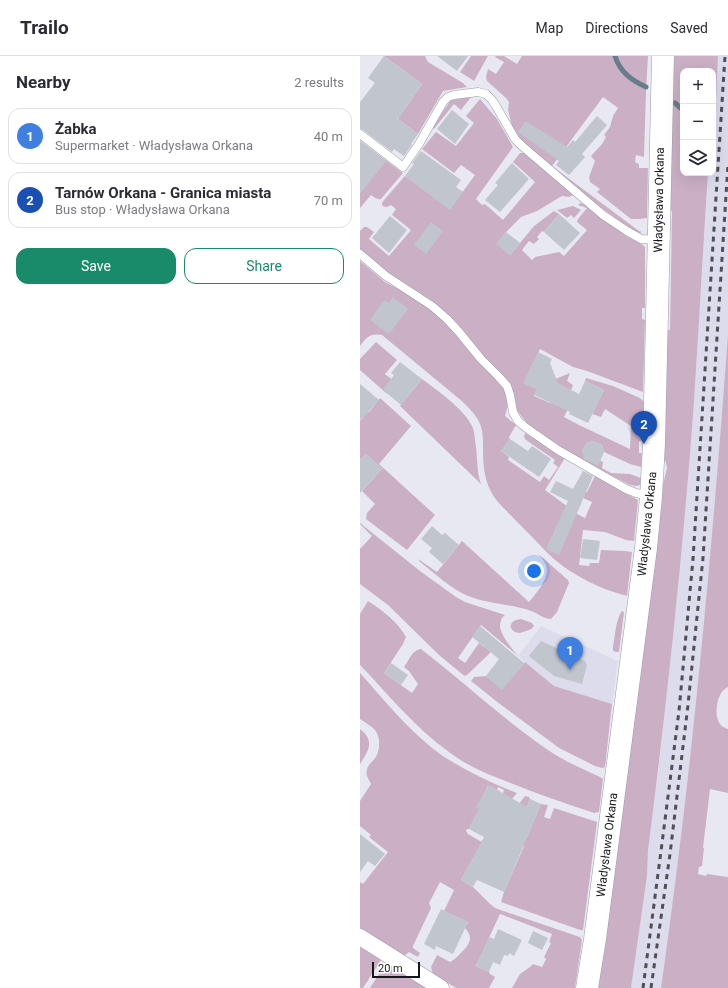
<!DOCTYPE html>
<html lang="en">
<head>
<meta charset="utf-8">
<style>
  body { margin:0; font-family:Roboto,sans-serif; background:#f2f2f3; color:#2b2b33 }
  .controls { position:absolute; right:12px; top:12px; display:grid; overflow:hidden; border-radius:8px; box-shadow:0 4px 16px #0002 }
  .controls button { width:36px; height:36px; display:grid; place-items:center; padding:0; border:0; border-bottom:1px solid #e1e1e2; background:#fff; color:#2b2b33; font:20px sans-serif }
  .scale { position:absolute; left:12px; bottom:10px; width:48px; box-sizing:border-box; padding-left:4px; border:2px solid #17171b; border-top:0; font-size:11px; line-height:14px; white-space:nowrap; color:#17171b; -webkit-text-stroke:3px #fff; paint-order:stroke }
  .you { position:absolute; left:174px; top:515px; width:14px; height:14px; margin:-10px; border:3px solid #fff; border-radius:50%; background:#1a73e8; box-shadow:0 0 0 6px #1a73e833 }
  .badge { display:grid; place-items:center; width:26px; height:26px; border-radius:50%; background:#198b6b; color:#fff; font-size:13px; font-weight:700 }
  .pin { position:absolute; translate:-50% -33px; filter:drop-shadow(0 1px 2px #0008) }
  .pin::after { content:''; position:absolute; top:21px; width:14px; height:12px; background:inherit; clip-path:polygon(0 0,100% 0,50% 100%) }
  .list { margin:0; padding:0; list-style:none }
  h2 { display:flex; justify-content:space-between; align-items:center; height:52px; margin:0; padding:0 16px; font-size:17px }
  h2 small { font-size:13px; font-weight:400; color:#7c7c81 }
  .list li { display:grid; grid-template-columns:26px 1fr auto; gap:12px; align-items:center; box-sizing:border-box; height:56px; margin:0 8px 8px; padding:0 8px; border:1px solid #e1e1e2; border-radius:12px }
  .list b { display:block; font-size:15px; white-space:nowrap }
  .list p { margin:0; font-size:13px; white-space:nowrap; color:#7c7c81 }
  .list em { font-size:13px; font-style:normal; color:#7c7c81 }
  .actions { display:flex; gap:8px; padding:12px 16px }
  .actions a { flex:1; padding:9px 0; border:1px solid #198b6b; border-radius:12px; text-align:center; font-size:14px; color:#198b6b }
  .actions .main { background:#198b6b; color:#fff }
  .icon { flex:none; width:22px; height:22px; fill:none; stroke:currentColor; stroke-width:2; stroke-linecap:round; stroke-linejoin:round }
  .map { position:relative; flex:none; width:368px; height:932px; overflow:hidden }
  header { display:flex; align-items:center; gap:24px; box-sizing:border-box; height:56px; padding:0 20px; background:#fff; border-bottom:1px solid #e1e1e2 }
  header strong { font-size:19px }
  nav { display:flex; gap:22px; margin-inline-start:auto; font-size:14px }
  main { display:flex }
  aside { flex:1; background:#fff }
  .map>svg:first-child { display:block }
  .built { fill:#dcdced }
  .green { fill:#cbb0c5 }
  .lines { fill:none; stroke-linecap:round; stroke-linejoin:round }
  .stream { stroke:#677c8c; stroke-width:5 }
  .building { fill:#c0c5ce }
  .lane-casing { stroke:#9b9ba4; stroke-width:9 }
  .street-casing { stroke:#9b9ba4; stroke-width:17 }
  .secondary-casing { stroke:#9b9ba4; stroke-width:23 }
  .lane { stroke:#fff; stroke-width:8 }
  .street { stroke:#fff; stroke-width:16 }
  .secondary { stroke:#fff; stroke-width:22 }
  .rail { stroke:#4f4f55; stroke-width:3; stroke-dasharray:5 5; stroke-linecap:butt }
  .labels { text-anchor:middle; stroke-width:3; stroke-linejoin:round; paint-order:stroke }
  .street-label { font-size:12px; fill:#17171b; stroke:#fff }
</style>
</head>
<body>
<header>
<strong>Trailo</strong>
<nav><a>Map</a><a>Directions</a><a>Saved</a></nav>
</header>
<main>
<aside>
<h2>Nearby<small>2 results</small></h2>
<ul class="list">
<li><span class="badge" style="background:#3f7fe0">1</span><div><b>Żabka</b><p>Supermarket · Władysława Orkana</p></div><em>40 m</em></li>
<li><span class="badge" style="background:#1a4fb4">2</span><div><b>Tarnów Orkana - Granica miasta</b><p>Bus stop · Władysława Orkana</p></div><em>70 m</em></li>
</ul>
<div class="actions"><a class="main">Save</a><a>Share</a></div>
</aside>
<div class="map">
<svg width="368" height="932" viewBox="0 0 368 932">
  <rect width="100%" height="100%" fill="#e8e8f2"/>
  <path class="built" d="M358 0H368V278L352 490 339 623 314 840 301 932H271L287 820 288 795 299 710 316 550 334 347 348 117H353V64H355Z
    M181 570 258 605 252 648 194 630 158 600Z"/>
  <path class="green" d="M24 0H65L68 6 103 27 107 31 83 35 58 78 38 63 62 28Z
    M111 0H128L114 25 100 16Z
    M136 0H144L157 8 162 0H288L286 36 284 101 276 99 275 106 279 108V112H288L287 162 279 163H271L237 136 240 133 230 126 229 121 235 105 231 100 242 88 246 81 244 79 250 71 253 60 258 52 243 41 192 110 279 175 282 176 280 177 272 174 239 150 164 88 152 70 148 54 149 46 146 42 127 25 126 21 128 13 136 18 144 6 135 1Z
    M311 0H358L355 64H353V15H323V117H348C343 193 339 270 334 346 323 496 307 646 288 795L287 820 271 932H234L298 450 307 412 306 407 302 399 304 274H310L312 155H307Z
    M111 41 101 54 94 48 74 73 73 70 91 44Z
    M120 43 137 63 153 91 116 143 122 149 125 148 143 164 175 126 153 106 160 97H164L213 139 209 141 202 140 177 155 161 161 146 176 137 188 150 199 174 170 194 155 199 158 184 176 182 175 177 181 179 183 174 188 169 185 162 194 172 204 175 201 199 196 204 200 227 174 217 166 218 163 227 152 218 149 220 147C235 152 253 170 266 180 273 184 280 186 285 191V252H282V263L285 264 283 336 227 315 213 311 180 293 164 327 177 333 174 340 190 347 199 328 193 324 210 317 207 325 213 329 209 339 214 341 204 361 219 369 270 393 271 370 245 353 241 361 232 358 244 334 225 325 226 322 253 330 280 342 284 346 282 385H279V397H282L281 411 270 408 244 396 242 389 233 385 227 387 222 395 243 406 242 412 251 417 270 418 281 422 280 429 276 430 270 429 222 404 176 375 167 367 155 352 153 338 103 276 30 221 0 194V175L4 171H7L14 176 9 183 29 200 51 174 32 159 36 153 31 149C28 151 25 152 22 149V147L24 144 44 121 45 120 90 153 115 119 101 109 94 117 62 93 76 76 96 90 114 67 106 60Z
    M0 85 43 117 21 143C17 144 14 141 11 139L0 152Z
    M213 150 221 154 214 162 211 159 207 162 197 154Z
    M0 205 25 226 42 235 65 249 81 262 140 326 147 339 148 349 145 360 156 369 149 381 150 383 141 395 149 401 148 404 180 426 184 420 189 424 198 411 193 407 195 404 166 384 164 381 165 377 205 402 185 434 219 459 225 462 232 446 212 437 215 430 227 436 235 420 278 444 274 485 266 484 245 476 223 474 219 509 229 510 230 507H239L241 494 265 495 272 496 267 540C240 533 214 520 194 503 187 497 181 490 174 483 162 471 150 459 138 446 124 429 123 411 123 390 123 383 123 375 120 368 117 360 110 353 103 346L22 279C10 277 7 281 0 290Z
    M368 278V631C357 635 353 659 360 668 362 671 365 672 368 673V737L350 733 343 792H344L342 810 339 811 338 818 346 820 347 818 368 821V932H301C332 715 352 497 368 278Z
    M16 286 37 304 25 318 35 326 26 337 0 314V303Z
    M62 323C78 335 103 352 112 370 114 374 115 380 115 385 118 399 116 414 121 428L40 350Z
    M20 342 51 370 19 408 75 459 47 494 6 463 7 457 15 448 2 435 22 413 6 398 0 404V365L3 362 0 359 9 356Z
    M0 467 60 515 96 541 105 546 145 559C143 561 141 562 141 565 136 575 152 592 158 600L121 569 98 602 105 607 119 587 131 596 108 618 105 620 102 618 79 599 28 549 0 528V493L12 480 0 468Z
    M102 485 169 546C177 536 192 520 185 507 183 503 180 500 177 497L208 524 209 527 197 556 191 563C183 563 178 557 171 555 151 548 128 548 108 540 93 534 74 517 60 506L58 503 77 516Z
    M8 545C22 554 38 566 46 581L43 588 24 617 52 637 58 628 49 615 44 611C49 604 52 594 61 593 105 627 145 665 191 696 206 706 223 713 240 721L243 723 239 756 234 757C205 747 177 738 148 726 127 718 107 710 89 696 55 672 29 639 0 609V558Z
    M262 555 264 556 259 596H256L253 595V590C255 581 256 562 262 555Z
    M161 563 172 567 174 570C172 573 170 574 166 575 166 575 160 577 160 577 150 577 145 565 161 563Z
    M165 606 194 630 252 648 245 711 242 712 235 710 199 692 136 645 111 625 114 621 126 620 142 633Z
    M0 617C27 647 56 684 91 705 112 718 134 728 157 737L152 743 158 749 165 740 169 741 170 743 156 777 167 781 181 748 188 749 184 761 190 763 194 752 237 766 223 874H220L141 846 144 836 164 790 150 784 143 737 144 734 138 731 137 734 128 730 117 751 120 753 115 761 109 773H107L106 775 108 778 125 788 138 826 136 832 113 802 101 824 113 831 129 847 135 852 214 879 220 881 222 884 215 932H152L160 918 170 911 173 908 182 911 186 903 184 901 191 887 189 886 192 878 140 858 116 910 129 916 130 918 135 921 129 932H96L73 918 71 911 77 899 90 906C94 904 97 901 100 898 108 890 115 883 105 872L108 866 84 855 94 834 80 826 69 847 71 852 53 890V892L60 897 58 901 49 896 44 900 0 872V826L3 828 28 796 9 781 11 779 0 770V745L11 728C9 724 5 719 7 713 8 709 13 705 16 701 20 693 21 682 15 674 11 670 5 666 0 663Z
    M0 673C15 685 9 694 0 708Z
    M0 890 21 904 3 932H0Z
    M26 907 69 932H10Z"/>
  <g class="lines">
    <path class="stream" d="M255 0C260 16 271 24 286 31
      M315 47 323 54"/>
  </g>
  <path class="building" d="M24 0 62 28 38 63 58 78 51 88 52 89 44 100 34 93 32 96 3 74 0 73V46L15 27 8 22Z
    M77 0H108L97 15Z
    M92 54 109 68 95 88 77 73Z
    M237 60 247 69 222 98 225 101 209 119 196 109 199 105 158 76 166 65 207 91 213 84 215 86Z
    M0 85 26 105 0 138Z
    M61 95 101 124 96 131 103 136 90 154 45 120 54 108 52 107Z
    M152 107 169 123 140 156 125 144 138 129 135 127Z
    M199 158 220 177 204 194 184 176Z
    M30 160 47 174 29 197 12 182Z
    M71 166 83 175 66 198 54 189Z
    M146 176 160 187 150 199 136 188Z
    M33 241 48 253 29 278 10 264 24 244 29 247Z
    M178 296 192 303 190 307 198 327 219 338 225 325 244 334 228 367 209 358 210 356 174 339 177 333 163 327Z
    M40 306 62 323 41 349 23 334 34 319 31 317Z
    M0 328 19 344 0 365Z
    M150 383 168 395 172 390 191 403 179 421 141 395Z
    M233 385 242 389 244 396 238 410 224 403 222 395 227 387Z
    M6 398 22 413 0 437V404Z
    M223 415 233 420 199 499 186 493 208 445 190 436 196 425 213 433Z
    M72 470 82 479 85 477 99 489 83 508 69 496 72 492 61 483Z
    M223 483 240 485 237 504 220 502Z
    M120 570 164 607 142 634 126 620 139 603 112 581Z
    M181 585 225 605 227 609 222 628 194 620 169 600Z
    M31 607 48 619 41 629 24 617Z
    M129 729 167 751 170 743 181 748 144 836 117 824 113 831 101 824 124 781 109 773 119 753 116 751Z
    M0 778 25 798 15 810 8 805 0 816Z
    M81 853 108 866 93 898 76 890 75 894 64 888Z
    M138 873 162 884 154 900 149 897 148 900 144 899 140 909 133 906 129 916 116 910 129 881 134 883Z
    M173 875 188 882 182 894 168 887Z"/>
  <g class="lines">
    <defs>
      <path id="lane" d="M0 78 43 111 59 88 83 46 88 41 94 39 118 36 126 38 132 44 136 50 155 83 162 90 243 159 267 175 281 183 298 184
        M0 198 26 220 72 250 87 263 99 276 121 303 138 320 147 330 150 339 153 356 158 365 165 371 198 394 266 433 276 437 290 440"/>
      <path id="street" d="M0 881 81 932"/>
      <path id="secondary" d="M227 932 235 883 286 492 291 441 294 388 303 0"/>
    </defs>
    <use href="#lane" class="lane-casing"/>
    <use href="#street" class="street-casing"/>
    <use href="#secondary" class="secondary-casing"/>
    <use href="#lane" class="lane"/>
    <use href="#street" class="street"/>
    <use href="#secondary" class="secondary"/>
    <path class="rail" d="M283 932 301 795 319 655 333 503 365 0
      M291 932 310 798 328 649 343 502 368 108"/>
  </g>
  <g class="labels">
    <g class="street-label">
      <text transform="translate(299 144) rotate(-89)" y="4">Władysława Orkana</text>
      <text transform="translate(287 468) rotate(-84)" y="4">Władysława Orkana</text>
      <text transform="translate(247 789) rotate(-83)" y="4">Władysława Orkana</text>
    </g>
  </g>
</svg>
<div class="controls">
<button>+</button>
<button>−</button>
<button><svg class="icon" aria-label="layers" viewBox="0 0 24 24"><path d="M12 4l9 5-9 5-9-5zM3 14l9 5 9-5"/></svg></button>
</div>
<div class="scale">20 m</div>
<div class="you"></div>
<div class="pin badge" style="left:210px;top:614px;background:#3f7fe0">1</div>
<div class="pin badge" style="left:284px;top:388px;background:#1a4fb4">2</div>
</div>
</main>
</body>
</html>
